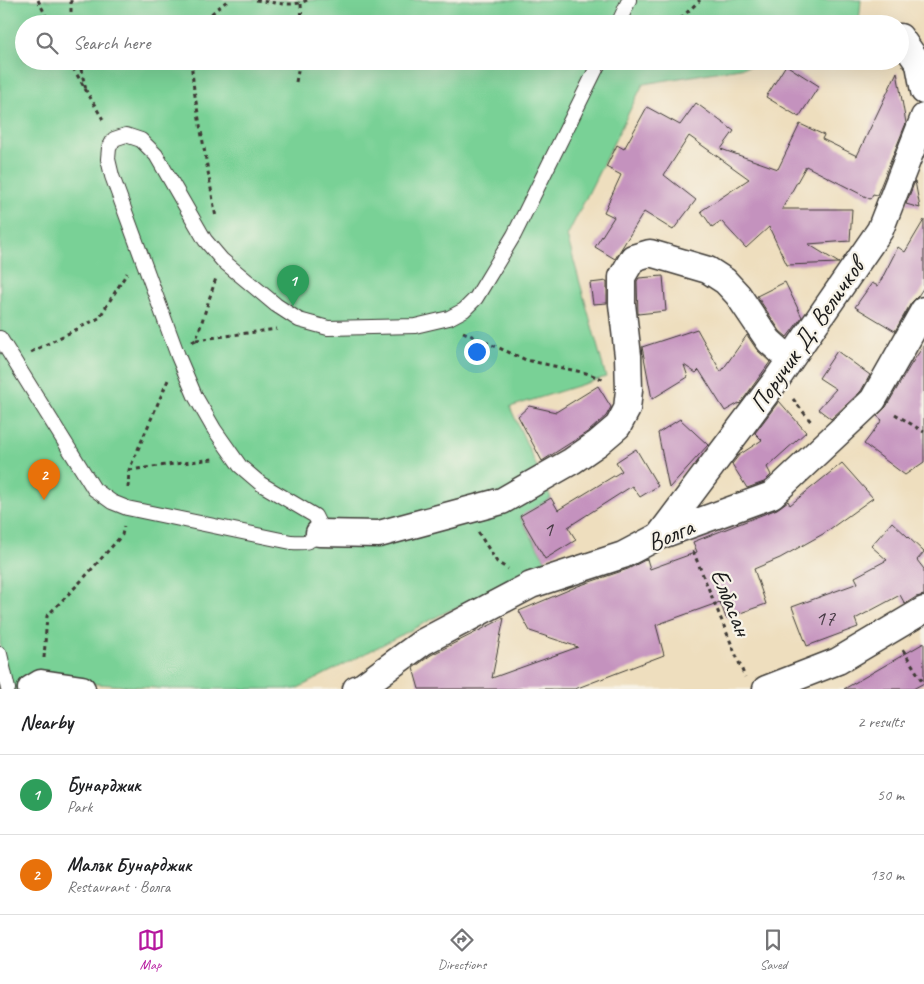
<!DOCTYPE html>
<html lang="en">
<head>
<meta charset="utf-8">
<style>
  body { margin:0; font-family:Caveat,sans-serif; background:#f6f6f6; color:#202124 }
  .you { position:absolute; left:476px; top:351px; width:18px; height:18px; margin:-12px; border:4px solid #fff; border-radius:50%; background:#1a73e8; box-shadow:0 0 0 8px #1a73e833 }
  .badge { display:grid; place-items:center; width:32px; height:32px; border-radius:50%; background:#b5179e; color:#fff; font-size:16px; font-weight:700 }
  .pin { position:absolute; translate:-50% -41px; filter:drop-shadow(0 1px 2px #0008) }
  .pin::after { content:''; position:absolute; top:26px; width:18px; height:15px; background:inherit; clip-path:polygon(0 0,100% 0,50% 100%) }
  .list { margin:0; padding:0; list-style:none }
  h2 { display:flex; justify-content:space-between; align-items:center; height:65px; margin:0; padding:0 20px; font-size:21px }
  h2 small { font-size:16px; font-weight:400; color:#757577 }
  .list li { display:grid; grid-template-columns:32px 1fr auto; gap:15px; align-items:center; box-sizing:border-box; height:80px; padding:0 20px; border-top:1px solid #e0e0e0 }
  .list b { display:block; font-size:19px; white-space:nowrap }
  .list p { margin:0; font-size:16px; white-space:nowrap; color:#757577 }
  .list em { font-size:16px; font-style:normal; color:#757577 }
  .icon { flex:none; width:28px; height:28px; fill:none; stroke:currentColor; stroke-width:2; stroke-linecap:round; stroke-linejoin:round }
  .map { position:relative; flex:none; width:924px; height:689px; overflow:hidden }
  .search { position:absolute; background:#fff; box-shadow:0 5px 20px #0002; left:15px; right:15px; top:15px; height:55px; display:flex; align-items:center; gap:12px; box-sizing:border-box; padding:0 18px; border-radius:28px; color:#757577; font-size:19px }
  .sheet { height:225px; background:#fff }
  nav { display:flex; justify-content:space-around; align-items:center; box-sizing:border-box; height:70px; border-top:1px solid #e0e0e0; background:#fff; font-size:14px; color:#757577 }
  nav a { display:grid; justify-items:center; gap:2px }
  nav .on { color:#b5179e }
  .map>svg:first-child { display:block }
  .green { fill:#79d196; stroke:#4a7659 }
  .building { fill:#c492be }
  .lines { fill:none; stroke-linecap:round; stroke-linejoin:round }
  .service-casing { stroke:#3c3934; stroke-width:16 }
  .minor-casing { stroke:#3c3934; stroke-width:29 }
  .path { stroke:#3c3934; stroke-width:3; stroke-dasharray:4 4; stroke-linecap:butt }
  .service { stroke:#fff; stroke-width:14 }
  .minor { stroke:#fff; stroke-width:26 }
  .labels { text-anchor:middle; stroke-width:4.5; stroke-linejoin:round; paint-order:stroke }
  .number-label { font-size:22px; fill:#463a44 }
  .street-label { font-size:25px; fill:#1c1c1c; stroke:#f7f3e8 }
</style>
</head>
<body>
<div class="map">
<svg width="924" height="689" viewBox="0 0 924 689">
  <rect width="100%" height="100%" fill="#f7f3e8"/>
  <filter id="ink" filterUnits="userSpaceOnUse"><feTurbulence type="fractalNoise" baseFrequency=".02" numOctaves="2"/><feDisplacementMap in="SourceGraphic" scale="10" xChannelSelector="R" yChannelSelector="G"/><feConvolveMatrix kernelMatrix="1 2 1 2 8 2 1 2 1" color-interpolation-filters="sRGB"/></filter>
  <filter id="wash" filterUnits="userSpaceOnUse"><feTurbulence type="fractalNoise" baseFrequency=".0096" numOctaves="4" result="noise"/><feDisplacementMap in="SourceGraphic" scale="20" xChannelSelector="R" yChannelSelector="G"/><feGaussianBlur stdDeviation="1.12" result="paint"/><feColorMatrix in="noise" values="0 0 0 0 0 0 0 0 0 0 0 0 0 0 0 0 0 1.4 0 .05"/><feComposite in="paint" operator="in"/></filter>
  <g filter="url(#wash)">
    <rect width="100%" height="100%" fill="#eedebe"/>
    <path class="green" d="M0 0H861L859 24H24V61H771L764 64 643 84 567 236 606 377 510 407 551 498 520 517 552 572 448 611 296 689H171L38 680 25 689H0Z"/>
    <g id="blocks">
      <path class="building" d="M786 65 819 86 799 117 766 97Z
        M897 72 906 123 877 195 873 194 870 199 806 166 782 209H852L850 241 808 244 839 263 787 265 769 227 746 248 721 221 712 227 701 211 749 179 689 136 664 175 696 200 673 230 644 212 615 259 595 247 614 217 604 212 621 175 606 167 617 145 624 149 647 107 680 125 696 103 734 131 721 149 778 169 800 124 824 135 822 139 857 156Z
        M915 181 920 208 906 204Z
        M924 220V287L918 296 911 303 895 331 855 307 872 283 878 286 898 247 905 252Z
        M663 276 666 311 638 314 637 281 639 278Z
        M607 281V303L593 304 590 283Z
        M785 282 802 317 787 337 780 331 757 296Z
        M697 329 721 372 747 335 757 350 770 362 740 404 739 403 725 411 699 370 696 373 684 365 688 377 652 399 642 347Z
        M924 345V462L905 475 864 444 882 420 877 416 886 407 910 366Z
        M837 351 870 375 861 391 831 419 818 409 836 389 819 378Z
        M598 386 611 407 606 416 589 431 542 461 518 416 529 406 556 412Z
        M779 401 806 432 767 467 771 475 764 482 747 488 732 464 739 455 762 440 755 433Z
        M680 419 708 445 669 488 658 433Z
        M636 449 658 486 640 497 632 486 568 527 576 540 545 559 520 516 551 498 558 510 622 471 616 462Z
        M842 463 873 498 823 534 780 558 754 569 766 604 726 618 720 602 656 625 664 655 575 689H419L413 668 431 655 504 618 492 678 578 647 530 631 519 611 578 586 628 569 647 559 650 569 697 552 693 542 777 509 788 501 790 505Z
        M892 522 924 552 917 560 924 569V595L916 597 905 604 900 595 855 619 858 627 807 646 792 607 858 583 855 577 887 560 871 546Z
        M924 643V683L913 689H844Z"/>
    </g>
  </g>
  <g filter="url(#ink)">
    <use href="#blocks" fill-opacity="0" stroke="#3c3934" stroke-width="1"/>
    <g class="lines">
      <defs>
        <path id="service" d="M618 24 629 0
          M0 338 94 489 112 502 127 508 291 542C304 543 310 543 319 533L318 522 315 516 261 484 240 466 214 429 195 396 178 356 112 176 108 159 109 148 114 139 126 135 141 140 156 155 205 240 222 260 276 305 299 320 328 328 415 326 449 318 464 310 476 298 514 235 600 61
          M0 654 8 689"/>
        <path id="minor" d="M900 37 919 64 924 91
          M319 533 379 534 502 501 572 461 598 443 618 426 627 409 629 390 628 356 622 304V277L633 258 650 253 708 270 725 281 738 295 769 341 789 359
          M659 536 777 379 880 230 924 117
          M31 689 41 683 82 689
          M356 689 363 686 423 642 531 585 623 555 659 536 772 495 873 400 924 310
          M766 689 838 661 924 610"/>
      </defs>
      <use href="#service" class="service-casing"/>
      <use href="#minor" class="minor-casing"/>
      <path class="path" d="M38 0 50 24
        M71 0V24
        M256 0C271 2 293 8 307 0
        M301 4 302 24
        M199 24 228 0
        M675 24 700 0
        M69 61 105 123
        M79 61 86 90
        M191 61 194 90 216 218
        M296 82 300 61
        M463 332 526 360 586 373 605 380
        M196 340 277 329
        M192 342 196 340 216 278
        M31 352 99 318 127 273
        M793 399 812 423
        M895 414 924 432
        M129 470 213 459
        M128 488 129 470 168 380
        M478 532 497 562 508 569
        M693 551 745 677
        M903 650 924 684
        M44 658 47 616 84 578 122 535 124 526"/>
      <use href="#service" class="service"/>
      <use href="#minor" class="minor"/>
    </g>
  </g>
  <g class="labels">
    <g class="number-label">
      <text x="548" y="536">1</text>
      <text x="825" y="625">17</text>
    </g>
    <g class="street-label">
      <text transform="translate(806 335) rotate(-55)" y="9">Поручик Д. Величков</text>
      <text transform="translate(670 534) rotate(-23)" y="9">Волга</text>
      <text transform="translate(732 602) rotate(68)" y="9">Елбасан</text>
    </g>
  </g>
</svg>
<div class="you"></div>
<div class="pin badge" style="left:293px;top:306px;background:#2e9e5b">1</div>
<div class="pin badge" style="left:44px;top:500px;background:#e8710a">2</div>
<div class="search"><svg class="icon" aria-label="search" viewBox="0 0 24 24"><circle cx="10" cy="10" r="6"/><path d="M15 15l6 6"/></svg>Search here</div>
</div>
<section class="sheet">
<h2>Nearby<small>2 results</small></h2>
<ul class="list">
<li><span class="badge" style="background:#2e9e5b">1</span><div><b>Бунарджик</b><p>Park</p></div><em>50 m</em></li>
<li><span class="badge" style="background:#e8710a">2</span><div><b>Малък Бунарджик</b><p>Restaurant · Волга</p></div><em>130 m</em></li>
</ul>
</section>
<nav>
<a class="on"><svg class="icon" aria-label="map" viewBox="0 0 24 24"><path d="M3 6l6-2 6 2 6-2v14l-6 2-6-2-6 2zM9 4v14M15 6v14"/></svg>Map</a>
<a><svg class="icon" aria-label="directions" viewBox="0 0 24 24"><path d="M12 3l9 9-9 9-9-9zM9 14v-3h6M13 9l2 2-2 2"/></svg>Directions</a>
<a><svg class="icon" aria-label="saved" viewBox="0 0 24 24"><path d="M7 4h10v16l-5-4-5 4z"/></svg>Saved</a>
</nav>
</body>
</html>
